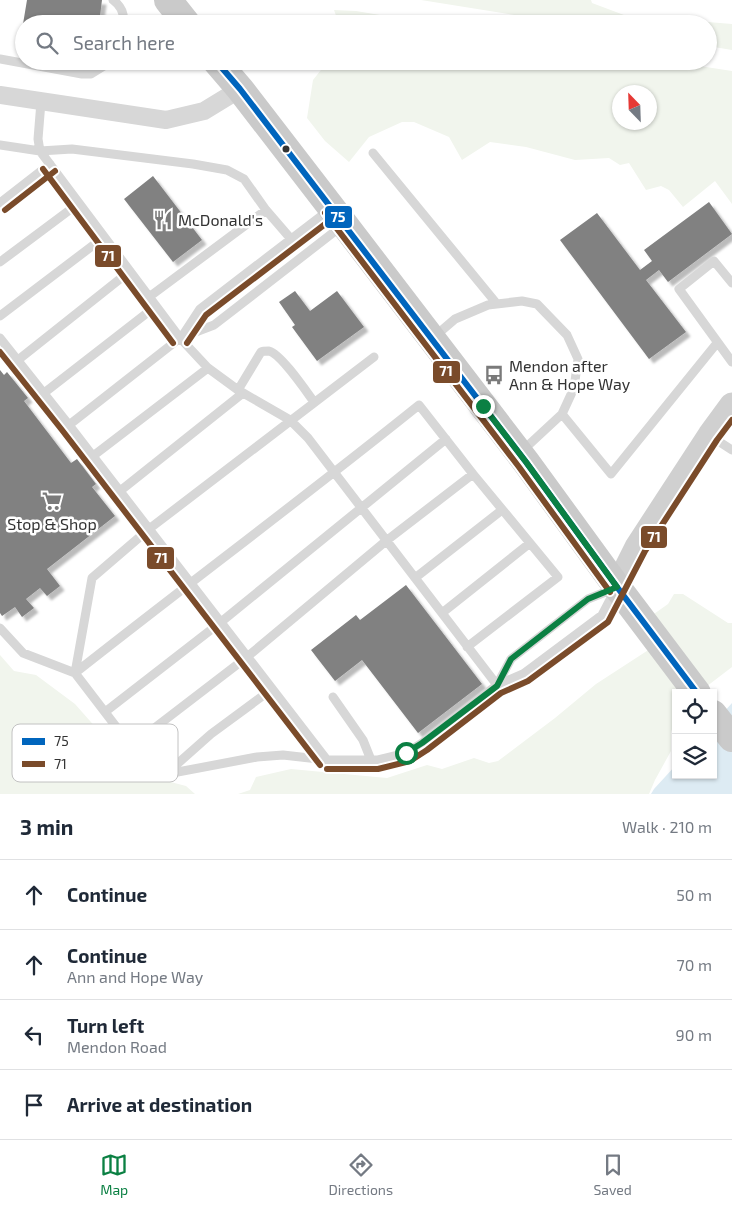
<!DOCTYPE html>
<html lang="en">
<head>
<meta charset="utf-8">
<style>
  body { margin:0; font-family:"Exo 2",sans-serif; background:#f2f2f3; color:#1f2937 }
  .controls { position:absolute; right:15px; bottom:15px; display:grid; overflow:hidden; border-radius:0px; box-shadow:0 1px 4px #0004 }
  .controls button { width:45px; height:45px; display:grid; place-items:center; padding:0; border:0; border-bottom:1px solid #e0e1e3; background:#fff; color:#1f2937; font:25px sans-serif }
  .compass { position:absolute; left:612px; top:85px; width:45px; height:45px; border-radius:50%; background:#fff; box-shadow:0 1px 4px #0004; rotate:337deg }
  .stop { position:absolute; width:15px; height:15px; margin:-11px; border:4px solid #0b8043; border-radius:50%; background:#fff }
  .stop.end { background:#0b8043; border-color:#fff; box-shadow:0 1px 5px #0008 }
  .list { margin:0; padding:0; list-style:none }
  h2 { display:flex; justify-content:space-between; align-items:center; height:65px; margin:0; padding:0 20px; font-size:21px }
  h2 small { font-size:16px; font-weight:400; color:#747a83 }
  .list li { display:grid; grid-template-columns:32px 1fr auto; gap:15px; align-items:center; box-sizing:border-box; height:70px; padding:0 20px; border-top:1px solid #e0e1e3 }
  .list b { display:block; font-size:19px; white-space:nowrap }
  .list p { margin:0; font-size:16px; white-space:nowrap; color:#747a83 }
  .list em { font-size:16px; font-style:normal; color:#747a83 }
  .icon { flex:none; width:28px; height:28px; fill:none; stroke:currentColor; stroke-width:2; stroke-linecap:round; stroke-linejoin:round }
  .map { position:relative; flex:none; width:732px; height:794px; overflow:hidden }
  .search { position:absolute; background:#fff; box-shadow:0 1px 4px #0004; left:15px; right:15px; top:15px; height:55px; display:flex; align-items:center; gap:12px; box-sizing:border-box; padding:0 18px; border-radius:28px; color:#747a83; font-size:19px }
  .sheet { height:345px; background:#fff }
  nav { display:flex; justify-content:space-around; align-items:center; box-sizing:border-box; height:70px; border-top:1px solid #e0e1e3; background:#fff; font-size:14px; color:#747a83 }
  nav a { display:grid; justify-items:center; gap:2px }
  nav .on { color:#0b8043 }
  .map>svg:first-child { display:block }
  .green { fill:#f1f5ed; fill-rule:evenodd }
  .water { fill:#ddebf3 }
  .building { fill:#818181; filter:url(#shadow) }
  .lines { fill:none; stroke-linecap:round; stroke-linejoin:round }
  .lane { stroke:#d7d7d7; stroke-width:9 }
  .street { stroke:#d7d7d7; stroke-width:18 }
  .secondary { stroke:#d0d0d0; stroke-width:25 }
  .primary { stroke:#cacaca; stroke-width:28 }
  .bus-1-casing { stroke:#fff; stroke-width:10 }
  .bus-2-casing { stroke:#fff; stroke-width:10 }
  .bus-1 { stroke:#0065bd; stroke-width:6 }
  .bus-2 { stroke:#7a4b2a; stroke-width:6 }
  .route { stroke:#0b8043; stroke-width:6 }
  .bus-dot { fill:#333; stroke:#fff; stroke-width:2 }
  .labels { text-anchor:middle; stroke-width:5; stroke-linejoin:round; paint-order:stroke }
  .poi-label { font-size:16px; fill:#333; stroke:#fff; text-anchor:start }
  .key { fill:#fff; stroke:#c2c2c2; stroke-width:1 }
  .key-label { font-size:14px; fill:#333 }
  .line-badge { stroke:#fff; stroke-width:2 }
  .badge-label { font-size:14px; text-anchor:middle; font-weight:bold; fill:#fff }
</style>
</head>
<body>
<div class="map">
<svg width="732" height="794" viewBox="0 0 732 794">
  <defs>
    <filter id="shadow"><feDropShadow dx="4.5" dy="4.5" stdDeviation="1" flood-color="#0004"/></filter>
  </defs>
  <rect width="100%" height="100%" fill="#fff"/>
  <path class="green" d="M421 0H591L592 3 624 15 732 24V50L708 46V24H570Z
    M334 10 356 11 434 24H339Z
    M328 61H667L732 71V204L715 181 683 207 669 190 661 186 646 190 629 163 620 165 609 158 575 160 526 147 490 142 462 160 449 137 414 122H402L369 137 349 162 325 141 307 118 313 80ZM650 92V122H620V92Z
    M674 594H683L728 623H732V667L698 693H676V718L671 732V751L655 780 649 794H238L250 790 256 777 291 769 387 778 427 765 442 769 474 758 489 763 498 761 555 718 596 684 653 647 644 621 668 604Z
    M0 655 14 671 36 675 75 704 136 773 186 786 195 794H0Z"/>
  <path class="water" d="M732 703V794H651L654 789 676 765V775H713V724Z"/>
  <path class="building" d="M27 0H102L99 24H23Z
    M23 28H24V51H19Z
    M153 176 202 240 173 262 124 199Z
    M709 202 732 234 668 282 659 270 646 280 686 332 649 359 560 240 597 213 640 270 652 261 644 250Z
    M295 291 310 311 337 291 364 327 317 361 292 327 295 325 279 302Z
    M0 370 4 375 7 372 28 398 24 401 71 463 77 459 96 484 92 487 115 516 47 569 60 586 47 596 40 588 26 599 34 608 22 617 15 607 2 616 0 613Z
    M406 585 482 684 418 733 362 660 335 681 311 650 356 615 360 620Z"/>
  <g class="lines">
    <path class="lane" d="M113 0C121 6 125 13 123 24
      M0 59 82 74H91L112 61
      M41 102 38 139 40 151 180 338 208 368 238 390 290 420 308 438 497 685
      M0 145 40 151 72 149 193 164 227 170 244 179 266 210 291 239
      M373 153 497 304
      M0 203 50 164
      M0 262 79 203
      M732 283 714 261 679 289 732 362
      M149 297 266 210
      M0 316 104 237
      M434 337 455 319 488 305 522 301 537 304 567 335 578 359 574 388 562 414 521 452
      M0 338 69 425 327 760
      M181 338 200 309 329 210
      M18 360 130 271
      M238 390 261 352C263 351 266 351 269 351 281 354 306 391 314 402
      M44 393 156 306
      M562 414 611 474 717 343
      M69 425 180 338 214 325 343 225
      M712 437 732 450
      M93 456 208 368
      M120 491 243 393
      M415 578 502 510
      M442 613 530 543
      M0 628 23 653 75 673 147 767 167 774 257 757 283 755 327 760H377L406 753 422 743 497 685 523 674 602 615 614 592
      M75 673C189 583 306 496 419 405L473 474 558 577 467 647
      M75 673 92 578 149 529 374 357
      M497 685 511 659 588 599 613 589
      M333 697 363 740 371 760
      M105 712 221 622 446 439
      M131 746 247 657 386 541 473 474
      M167 773 211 734 272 689"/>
    <path class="street" d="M0 95 166 120 204 111 240 89"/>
    <path class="secondary" d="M617 587 637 547 710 435 732 405"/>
    <path class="primary" d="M168 0 187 24
      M216 61 240 89 344 224 526 462 617 587 697 693
      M713 714 732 738"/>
    <defs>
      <path id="bus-1" d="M216 61 240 89 526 462 617 587 697 693"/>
      <path id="bus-2" d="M43 169 173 343
        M5 210 55 171
        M325 213 519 467 610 592
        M187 343 206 315 337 215
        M0 352 62 430 320 765
        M327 769H378L410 761 427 750 501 693 528 681 608 622 645 551 717 440 732 420"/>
    </defs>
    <use href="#bus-1" class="bus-1-casing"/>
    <use href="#bus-2" class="bus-2-casing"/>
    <use href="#bus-1" class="bus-1"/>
    <use href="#bus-2" class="bus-2"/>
  </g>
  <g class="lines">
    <path class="route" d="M406 753 422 743 497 686 511 659 588 599 617 587 526 462 483 406"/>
  </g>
  <defs>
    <symbol id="restaurant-bare" viewBox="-9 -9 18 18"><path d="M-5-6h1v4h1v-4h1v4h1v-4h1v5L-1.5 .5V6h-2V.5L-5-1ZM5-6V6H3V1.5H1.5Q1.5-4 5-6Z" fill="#7a7a7a" stroke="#fff" stroke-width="2.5" paint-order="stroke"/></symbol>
    <symbol id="bus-bare" viewBox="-9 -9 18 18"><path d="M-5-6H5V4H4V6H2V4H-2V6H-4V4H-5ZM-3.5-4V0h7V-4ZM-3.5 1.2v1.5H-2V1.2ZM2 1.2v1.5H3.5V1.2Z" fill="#7a7a7a" stroke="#fff" stroke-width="2.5" paint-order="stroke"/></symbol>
    <symbol id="supermarket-bare" viewBox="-9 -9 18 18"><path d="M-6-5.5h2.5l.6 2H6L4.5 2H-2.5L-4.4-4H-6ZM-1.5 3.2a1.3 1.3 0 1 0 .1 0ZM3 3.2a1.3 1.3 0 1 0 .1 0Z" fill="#7a7a7a" stroke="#fff" stroke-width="2.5" paint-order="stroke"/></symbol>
  </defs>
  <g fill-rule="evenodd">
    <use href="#restaurant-bare" x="149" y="206" width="28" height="28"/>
    <use href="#bus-bare" x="480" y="361" width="28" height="28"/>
    <use href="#supermarket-bare" x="38" y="487" width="28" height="28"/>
  </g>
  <circle class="bus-dot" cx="286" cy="149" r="4.5"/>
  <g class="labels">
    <g class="poi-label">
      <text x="178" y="226">McDonald's</text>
      <text x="509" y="372">Mendon after<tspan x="509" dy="18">Ann &amp; Hope Way</tspan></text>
      <text x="52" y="530" text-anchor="middle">Stop &amp; Shop</text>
    </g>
  </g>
  <rect x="12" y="724" width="166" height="58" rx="8" class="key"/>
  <rect x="22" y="738" width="23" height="7" fill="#0065bd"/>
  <rect x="22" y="761" width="23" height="6" fill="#7a4b2a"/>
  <g class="key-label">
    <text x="54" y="746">75</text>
    <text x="54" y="769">71</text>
  </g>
  <g class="line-badge">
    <rect x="324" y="205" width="29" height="24" rx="5" fill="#0065bd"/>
    <rect x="94" y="244" width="28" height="24" rx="5" fill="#7a4b2a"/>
    <rect x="432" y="360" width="29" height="24" rx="5" fill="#7a4b2a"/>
    <rect x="640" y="525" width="28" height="24" rx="5" fill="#7a4b2a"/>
    <rect x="146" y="546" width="29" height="24" rx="5" fill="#7a4b2a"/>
  </g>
  <g class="badge-label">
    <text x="338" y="222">75</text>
    <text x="108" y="261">71</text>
    <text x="446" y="376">71</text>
    <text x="654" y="542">71</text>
    <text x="161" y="563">71</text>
  </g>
</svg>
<div class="controls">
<button><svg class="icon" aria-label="locate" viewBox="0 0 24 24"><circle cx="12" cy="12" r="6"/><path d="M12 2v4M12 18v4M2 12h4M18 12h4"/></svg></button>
<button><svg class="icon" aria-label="layers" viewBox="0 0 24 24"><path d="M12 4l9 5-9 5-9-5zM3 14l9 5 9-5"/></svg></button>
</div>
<svg class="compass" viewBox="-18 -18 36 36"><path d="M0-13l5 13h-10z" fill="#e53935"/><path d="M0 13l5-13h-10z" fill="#747a83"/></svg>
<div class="stop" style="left:406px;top:753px"></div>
<div class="stop end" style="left:483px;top:406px"></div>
<div class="search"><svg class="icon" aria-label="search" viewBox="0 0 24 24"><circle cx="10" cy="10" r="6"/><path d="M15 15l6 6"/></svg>Search here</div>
</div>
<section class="sheet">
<h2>3 min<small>Walk · 210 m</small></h2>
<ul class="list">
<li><svg class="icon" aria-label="ahead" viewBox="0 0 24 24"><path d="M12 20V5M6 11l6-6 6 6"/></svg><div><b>Continue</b></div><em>50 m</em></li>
<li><svg class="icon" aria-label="ahead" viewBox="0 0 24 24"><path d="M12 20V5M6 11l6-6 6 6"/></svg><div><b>Continue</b><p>Ann and Hope Way</p></div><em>70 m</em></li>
<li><svg class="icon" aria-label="left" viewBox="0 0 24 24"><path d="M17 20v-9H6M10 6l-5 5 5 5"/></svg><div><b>Turn left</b><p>Mendon Road</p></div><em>90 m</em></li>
<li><svg class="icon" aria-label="arrive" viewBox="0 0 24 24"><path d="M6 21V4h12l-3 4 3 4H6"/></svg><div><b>Arrive at destination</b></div></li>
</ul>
</section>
<nav>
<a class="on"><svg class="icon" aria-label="map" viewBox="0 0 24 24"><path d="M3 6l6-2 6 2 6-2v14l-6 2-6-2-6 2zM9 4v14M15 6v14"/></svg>Map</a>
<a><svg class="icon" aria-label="directions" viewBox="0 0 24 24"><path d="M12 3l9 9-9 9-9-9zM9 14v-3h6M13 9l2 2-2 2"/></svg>Directions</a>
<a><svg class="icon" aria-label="saved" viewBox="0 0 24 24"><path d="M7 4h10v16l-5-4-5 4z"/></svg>Saved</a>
</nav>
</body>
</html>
